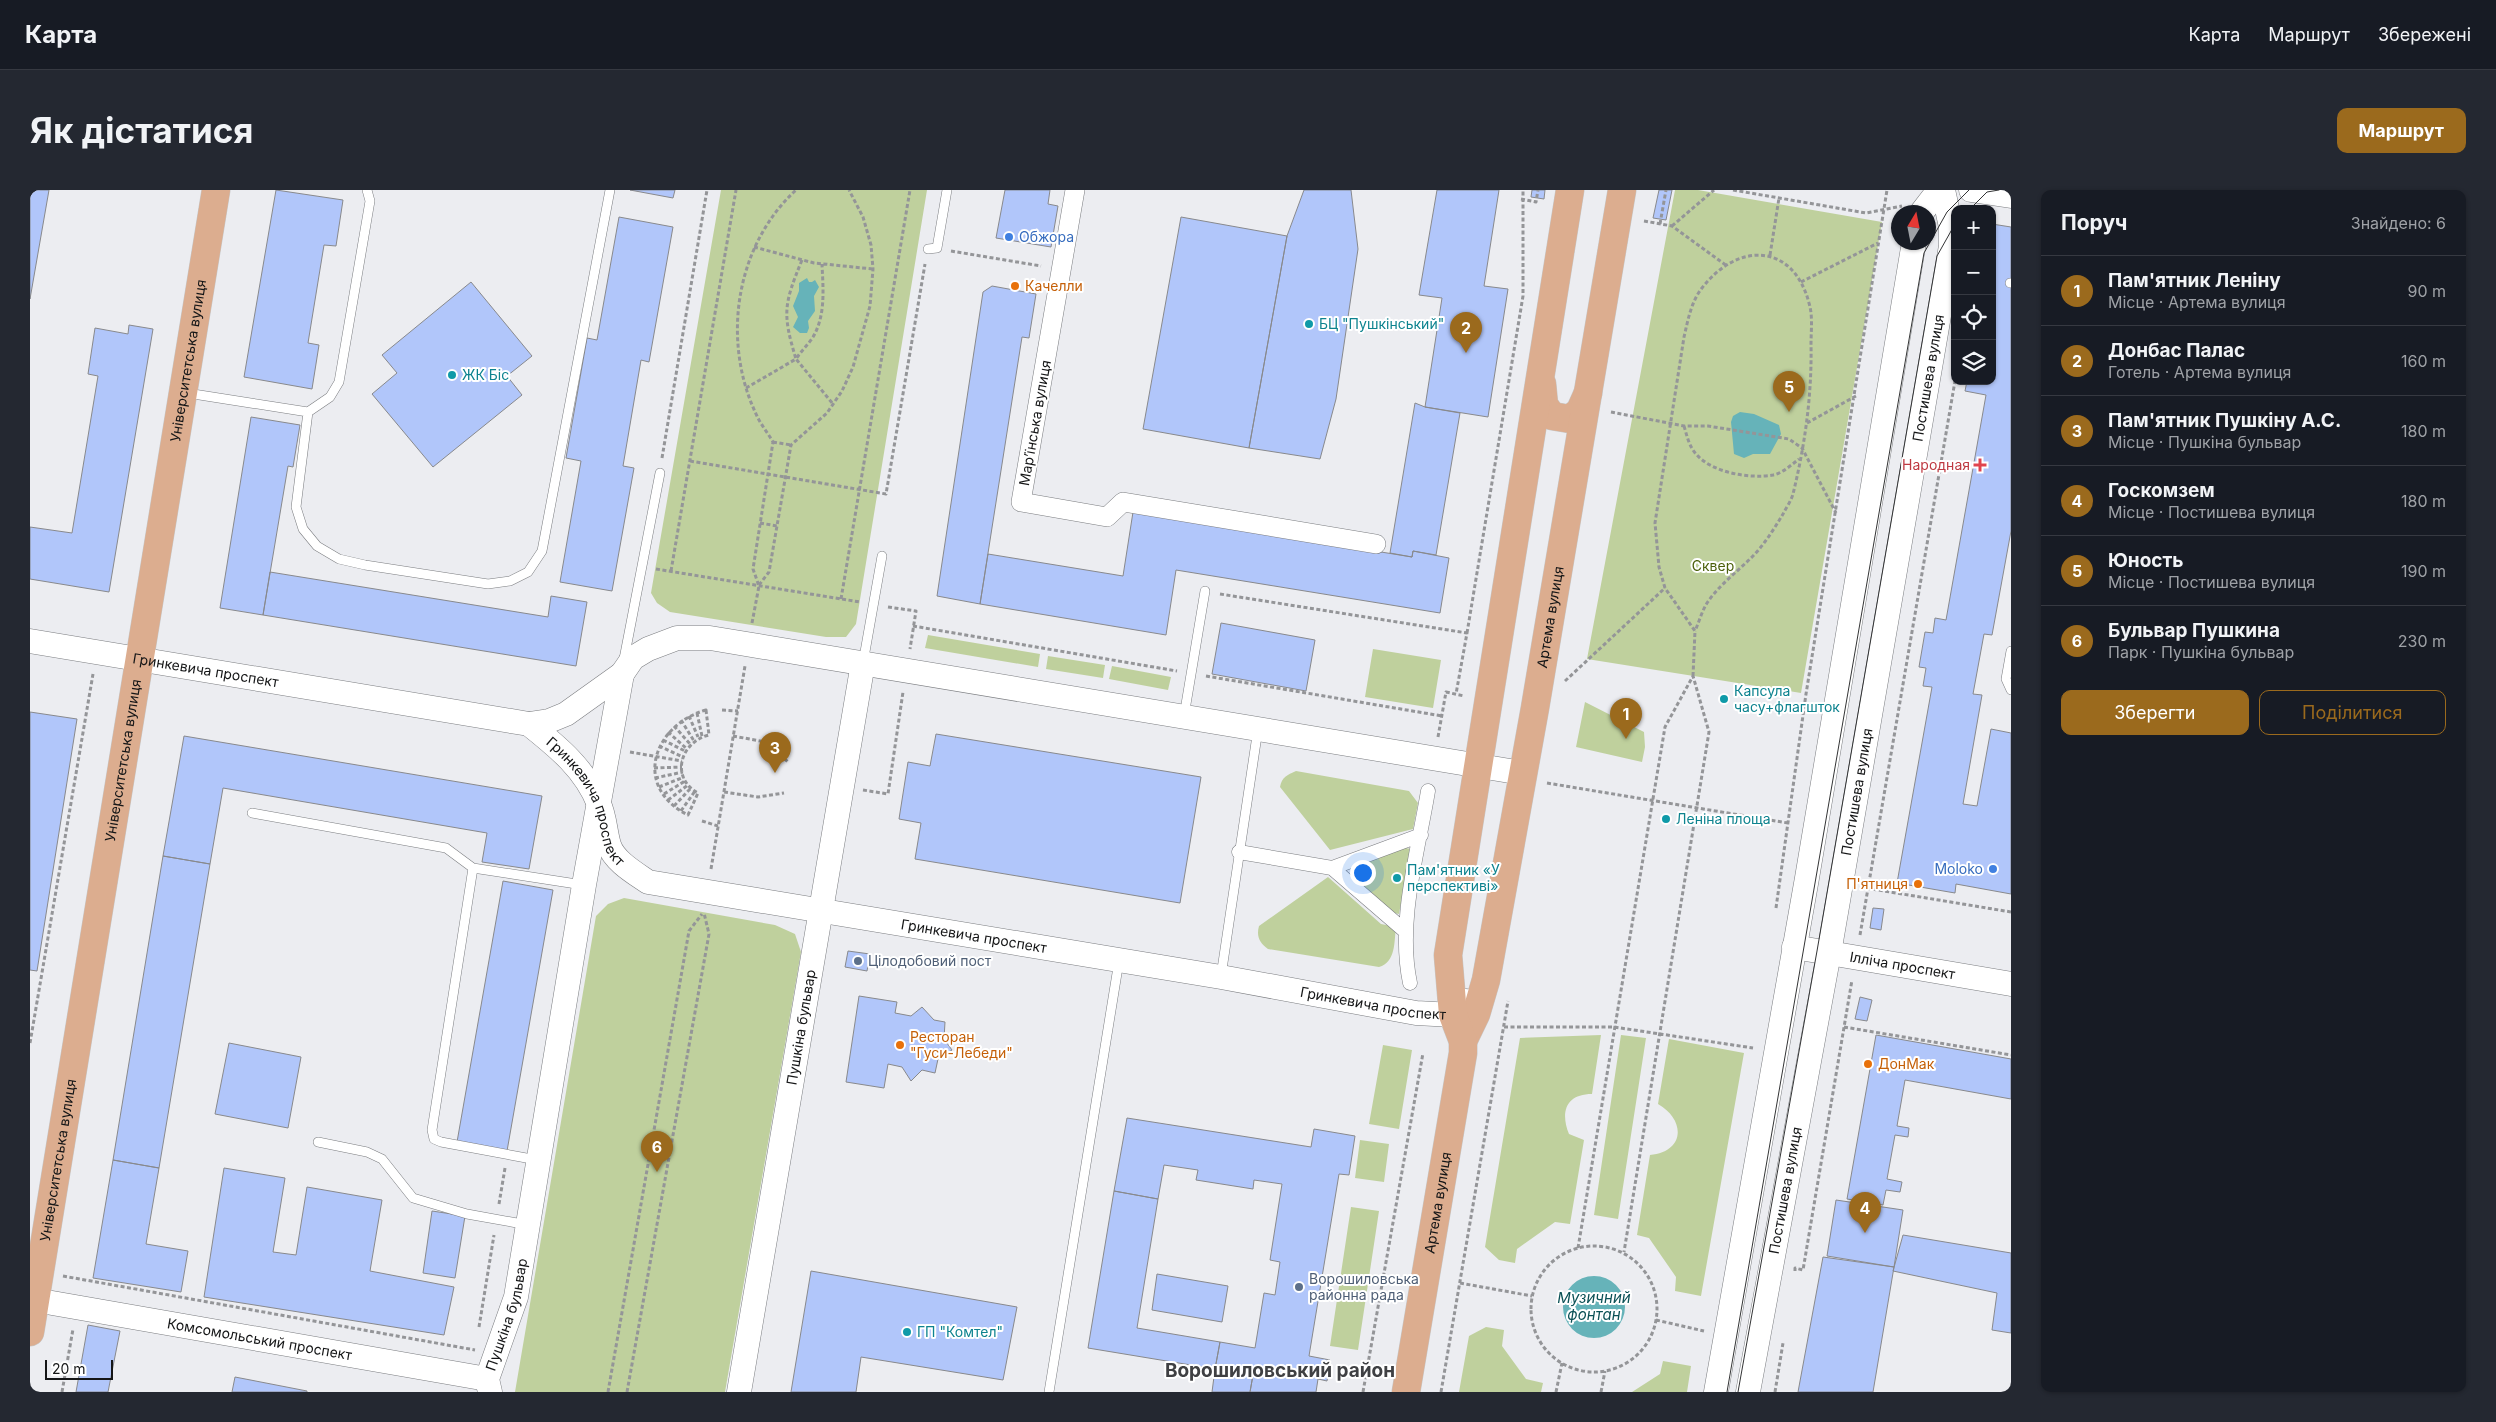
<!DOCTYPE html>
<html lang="uk">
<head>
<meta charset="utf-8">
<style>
  body { margin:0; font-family:Inter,sans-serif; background:#242831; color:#f1f3f6 }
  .controls { position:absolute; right:15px; top:15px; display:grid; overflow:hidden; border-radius:10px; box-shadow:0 1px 4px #0004 }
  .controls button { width:45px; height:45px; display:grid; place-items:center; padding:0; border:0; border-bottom:1px solid #363941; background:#171b24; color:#f1f3f6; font:25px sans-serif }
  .compass { position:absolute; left:1861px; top:15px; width:45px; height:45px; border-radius:50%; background:#171b24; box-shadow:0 1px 4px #0004; rotate:10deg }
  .scale { position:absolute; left:15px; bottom:12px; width:68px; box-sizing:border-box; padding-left:5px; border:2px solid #151617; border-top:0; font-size:14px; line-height:18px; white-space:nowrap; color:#151617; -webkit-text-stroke:4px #fff; paint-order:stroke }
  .you { position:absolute; left:1332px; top:682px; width:18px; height:18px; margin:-12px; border:4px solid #fff; border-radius:50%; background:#1a73e8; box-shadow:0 0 0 8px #1a73e833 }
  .badge { display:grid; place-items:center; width:32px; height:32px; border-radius:50%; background:#9b6a1d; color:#fff; font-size:16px; font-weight:700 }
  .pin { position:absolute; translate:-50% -41px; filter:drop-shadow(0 1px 2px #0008) }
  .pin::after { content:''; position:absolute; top:26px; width:18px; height:15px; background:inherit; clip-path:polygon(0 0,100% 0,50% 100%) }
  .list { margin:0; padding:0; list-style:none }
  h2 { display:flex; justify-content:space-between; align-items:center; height:65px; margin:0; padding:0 20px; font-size:21px }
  h2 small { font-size:16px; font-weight:400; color:#9ea1a6 }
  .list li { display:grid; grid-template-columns:32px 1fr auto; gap:15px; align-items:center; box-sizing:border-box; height:70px; padding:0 20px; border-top:1px solid #363941 }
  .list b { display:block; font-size:19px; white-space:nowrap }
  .list p { margin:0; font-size:16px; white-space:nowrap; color:#9ea1a6 }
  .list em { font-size:16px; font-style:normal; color:#9ea1a6 }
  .actions { display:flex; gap:10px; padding:15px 20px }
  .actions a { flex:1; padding:11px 0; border:1px solid #9b6a1d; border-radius:10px; text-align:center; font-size:18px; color:#9b6a1d }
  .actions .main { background:#9b6a1d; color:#fff }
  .icon { flex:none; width:28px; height:28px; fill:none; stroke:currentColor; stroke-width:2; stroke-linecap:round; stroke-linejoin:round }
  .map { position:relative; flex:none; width:1981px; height:1202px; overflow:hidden; border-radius:10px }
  header { display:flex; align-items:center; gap:30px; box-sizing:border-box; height:70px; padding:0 25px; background:#171b24; border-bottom:1px solid #363941 }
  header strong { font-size:24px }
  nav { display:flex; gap:28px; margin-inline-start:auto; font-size:18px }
  .intro { display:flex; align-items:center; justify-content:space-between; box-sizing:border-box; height:120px; padding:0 30px }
  h1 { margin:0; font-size:35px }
  .button { padding:12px 22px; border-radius:10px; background:#9b6a1d; color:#fff; font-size:18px; font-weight:700 }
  main { display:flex; gap:30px; padding:0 30px }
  aside { flex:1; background:#171b24; border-radius:10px; box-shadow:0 1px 4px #0004 }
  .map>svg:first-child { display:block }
  .green { fill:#bfd09d }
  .water { fill:#66b3b9 }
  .building { fill:#b1c6fa; stroke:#88898c }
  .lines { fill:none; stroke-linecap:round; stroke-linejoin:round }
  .service-casing { stroke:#7b7d80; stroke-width:10 }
  .pedestrian-casing { stroke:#7b7d80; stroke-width:15 }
  .minor-casing { stroke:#7b7d80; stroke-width:20 }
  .tertiary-casing { stroke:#7b7d80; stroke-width:25 }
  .primary-casing { stroke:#c7c7c7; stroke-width:29 }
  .path { stroke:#949598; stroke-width:3; stroke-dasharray:4 2.5; stroke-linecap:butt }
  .service { stroke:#fff; stroke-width:9 }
  .pedestrian { stroke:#fff; stroke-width:14 }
  .minor { stroke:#fff; stroke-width:19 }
  .tertiary { stroke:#fff; stroke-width:24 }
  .primary { stroke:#dcad8f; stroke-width:28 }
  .tram { stroke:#333435; stroke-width:1 }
  .shop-dot { fill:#3f7fe0; stroke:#fff; stroke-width:2 }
  .food-dot { fill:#e8710a; stroke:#fff; stroke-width:2 }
  .culture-dot { fill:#0f9aa8; stroke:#fff; stroke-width:2 }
  .health-dot { fill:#e0444e; stroke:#fff; stroke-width:2 }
  .service-dot { fill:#5c6f8a; stroke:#fff; stroke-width:2 }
  .labels { text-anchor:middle; stroke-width:4; stroke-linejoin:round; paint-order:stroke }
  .shop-label { font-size:14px; fill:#366cbe; stroke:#fff; text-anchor:start }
  .food-label { font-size:14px; fill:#c56008; stroke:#fff; text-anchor:start }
  .culture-label { font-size:14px; fill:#0d838f; stroke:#fff; text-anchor:start }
  .street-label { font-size:14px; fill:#151617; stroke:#fff }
  .health-label { font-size:14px; fill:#be3a42; stroke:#fff; text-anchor:end }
  .park-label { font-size:14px; fill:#4c600c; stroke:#fff }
  .service-label { font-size:14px; fill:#4e5e75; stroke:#fff; text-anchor:start }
  .water-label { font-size:15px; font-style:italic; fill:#0b5156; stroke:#fff }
  .district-label { font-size:19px; font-weight:bold; fill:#3f4043; stroke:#fff }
</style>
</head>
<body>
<header>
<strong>Карта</strong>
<nav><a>Карта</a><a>Маршрут</a><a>Збережені</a></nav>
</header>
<div class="intro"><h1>Як дістатися</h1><a class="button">Маршрут</a></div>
<main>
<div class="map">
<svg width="1981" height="1202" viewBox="0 0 1981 1202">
  <rect width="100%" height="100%" fill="#ecedf1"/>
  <path class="green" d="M691 0H897L826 434 816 447H796L640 422 627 413 621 403Z
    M1645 0H1668L1852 32 1771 503 1557 469Z
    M898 445 1010 464 1008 477 895 458Z
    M1343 459 1411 470 1403 518 1335 507Z
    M1018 466 1075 475 1073 488 1016 479Z
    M1082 476 1141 487 1138 500 1079 489Z
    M1555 512 1614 542 1615 557 1612 572 1546 557Z
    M1266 581 1379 601 1388 613 1383 639 1300 660 1250 597C1252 587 1257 585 1266 581Z
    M1371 657 1381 659 1369 724 1359 722 1321 690 1325 673Z
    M1298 687 1351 734 1366 737C1364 752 1366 772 1349 777L1238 759C1230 753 1226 747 1229 736Z
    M594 708 745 735 765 744 771 762 695 1202H485L566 726 578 714Z
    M1571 845 1562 904C1536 904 1530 922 1539 944L1554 950 1540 1034 1525 1032 1487 1059 1485 1073 1469 1070 1455 1057 1490 848Z
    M1591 845 1616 848 1588 1029 1564 1025Z
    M1639 849 1714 863 1671 1106 1645 1101 1646 1087 1619 1048 1607 1045 1620 965C1655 962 1656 930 1628 914Z
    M1353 855 1382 860 1369 939 1339 934Z
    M1330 950 1359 954 1354 992 1325 988Z
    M1321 1017 1349 1021 1328 1160 1300 1156Z
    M1456 1137 1474 1140 1472 1156 1496 1189 1513 1193 1511 1202H1429L1439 1146Z
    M1633 1171 1661 1176 1657 1202H1602L1630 1184Z"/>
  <path class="water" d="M777 88 779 92H782L785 90 789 97 784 106 785 121 778 131 779 138 777 143H770L763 137 768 127 763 116 769 101V93Z
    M1710 222 1724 224 1749 235 1751 244 1740 264H1723L1714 268 1704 264 1701 232 1703 226Z
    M1533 1117a31 31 0 1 1 62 0a31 31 0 1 1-62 0Z"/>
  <path class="building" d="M0 0H19L0 109Z
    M246 0 313 10 306 56 294 55 278 153 289 155 282 199 214 187Z
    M600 0H645L643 8Z
    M975 0H1020L1018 14 1028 16 1021 57 966 48Z
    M1274 0H1321L1328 59 1306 209 1290 269 1219 258 1257 46Z
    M1407 0H1469L1454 96 1478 99 1458 227 1395 217 1412 108 1389 105Z
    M1502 0H1515L1514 9 1501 7Z
    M1629 0H1642L1636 30 1623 28Z
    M589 27 643 37 619 172 611 170 593 276 604 278 582 401 530 392 551 271 536 268 557 148 567 150Z
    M1151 27 1257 46 1219 258 1113 239Z
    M1962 34 1981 37V341L1962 445 1954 444 1943 504 1952 505 1933 614 1947 616 1961 539 1981 543V704L1926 694 1925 703 1867 693 1902 497 1893 496 1896 478 1889 477 1895 442 1903 443 1905 428 1916 430 1956 205 1935 201 1937 191H1962Z
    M441 92 502 166 477 186 492 205 403 277 342 204 367 183 352 165Z
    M962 96 1006 104 999 148 992 147 950 414 907 406 953 102Z
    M99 135 123 139 79 402 0 389V337L42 343 68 186 58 184 65 138 98 144Z
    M1385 213 1395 217 1430 223 1406 365 1383 361 1382 367 1360 363Z
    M221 227 270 235 263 277 258 276 233 425 190 418Z
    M1103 322 1382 367 1383 361 1419 368 1410 423 1146 380 1136 445 950 414 958 364 1093 386Z
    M240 382 518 427 521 406 557 412 546 476 233 425Z
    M1191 433 1285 450 1276 501 1182 484Z
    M0 522 47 529 7 781 0 780Z
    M906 544 1171 587 1150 713 885 669 891 633 869 629 878 572 900 576Z
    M154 546 512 606 499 679 452 672 457 643 193 598 180 674 133 666Z
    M133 666 180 674 129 978 83 970Z
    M473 691 523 700 477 961 427 952Z
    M1843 718 1854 719 1851 740 1840 738Z
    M818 761 840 764 837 781 815 777Z
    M829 806 867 812 865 823 881 826 892 817 904 830 915 832 914 849 922 860 908 869 905 883 892 880 881 891 872 877 858 874 854 898 816 892Z
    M1830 807 1842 810 1837 831 1825 829Z
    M1846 845 1981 869V909L1875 890 1867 936 1879 938 1878 947 1865 945 1857 989 1872 992 1870 1002 1856 1000 1853 1015 1817 1009Z
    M199 853 271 867 258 938 185 924Z
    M1097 928 1281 957 1284 939 1325 946 1319 985 1309 984 1279 1166 1300 1170 1297 1191 1288 1189 1286 1202H1220L1223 1185 1185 1179 1190 1152 1225 1158 1234 1103 1245 1105 1250 1072 1240 1070 1252 994 1224 990 1223 999 1166 990 1168 980 1134 975 1128 1009 1084 1001Z
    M83 970 129 978 116 1054 158 1061 151 1102 63 1088Z
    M194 978 255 988 243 1062 266 1065 277 997 352 1010 340 1081 424 1097 414 1145 174 1107Z
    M1084 1001 1128 1009 1107 1138 1190 1152 1185 1179 1058 1158Z
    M1806 1010 1873 1020 1864 1077 1797 1066Z
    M402 1021 435 1026 425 1088 393 1083Z
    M1873 1045 1981 1063V1143L1962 1140 1967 1103 1863 1081Z
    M1793 1067 1864 1077 1843 1202H1768Z
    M781 1081 987 1117 973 1190 831 1167 826 1202H761Z
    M1127 1084 1198 1096 1192 1132 1122 1120Z
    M58 1135 90 1141 78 1202H46Z
    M1185 1179 1223 1185 1220 1202H1182Z
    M205 1187 277 1201V1202H202Z"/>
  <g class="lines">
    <defs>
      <path id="service" d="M898 59 907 58 917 0
        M1980 93H1981
        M157 203 278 222 300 207 309 192 340 11 337 0
        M278 222 266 317 273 339 287 356 309 369 335 375 458 394 480 391 498 382 512 361 580 0
        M1981 461 1976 489 1981 500
        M594 469 630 283
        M833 473 852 366
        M1154 526 1175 401
        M222 623 416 658 443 678 553 695
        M443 678 402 940 404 949 411 952 507 970
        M1191 786 1228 539
        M288 952 337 962 352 969 383 1008 437 1024 498 1035
        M1019 1202 1089 771"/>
      <path id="pedestrian" d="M1209 662 1302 678 1391 645
        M1302 678 1375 741
        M1380 793C1367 732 1388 662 1398 601"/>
      <path id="minor" d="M1045 0 991 312 1077 327 1093 312 1346 354"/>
      <g id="tertiary">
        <path d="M1941 0 1981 6"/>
        <path d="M1892 22 1909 0"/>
        <path id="s1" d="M0 451 499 534 519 531 536 524 592 484 603 468 618 459 647 448H680L1492 583"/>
        <path id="s2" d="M499 534C528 557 555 579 569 614 575 627 575 642 579 655 584 671 605 683 618 692L1191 787 1386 823 1423 825 1436 811"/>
        <path id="s3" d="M1764 757 1981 794"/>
        <path id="s4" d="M5 1110 457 1189"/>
        <path id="s5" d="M460 1202 457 1189 486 1107 554 695 592 484"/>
        <path id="s6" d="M709 1202 833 473"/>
        <path d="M1686 1202 1777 688 1884 52"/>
        <path id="s7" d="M1718 1202 1799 763 1921 56V37L1913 0"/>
      </g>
      <g id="primary">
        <path d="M1512 194 1514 215 1522 226 1540 229 1550 221 1558 203"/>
        <path id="s8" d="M1433 851 1446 824 1456 790 1505 518 1592 0"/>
        <path id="s9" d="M0 1142 186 0"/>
        <path id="s10" d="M1376 1202 1433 863V851L1423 825 1418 765 1540 0"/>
      </g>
    </defs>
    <use href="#service" class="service-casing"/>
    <use href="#pedestrian" class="pedestrian-casing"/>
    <use href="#minor" class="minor-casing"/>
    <use href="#tertiary" class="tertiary-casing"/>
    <use href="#primary" class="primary-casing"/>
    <path class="path" d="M1703 0 1836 23 1872 16
      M1491 9 1506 12 1508 0
      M1614 31 1642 36 1697 76
      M1630 34 1636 0
      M1642 36 1684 0
      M724 57 784 73 843 79
      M921 61 1011 76
      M1740 65 1749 8
      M772 70C754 114 752 123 766 169 771 161 778 155 783 147 796 125 793 98 792 74
      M1771 92 1848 53
      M716 198 766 169 803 214
      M1581 222 1654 236H1678L1759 249 1772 258 1806 323
      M1777 233 1826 206
      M1654 236C1657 246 1659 256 1666 264 1682 283 1720 289 1743 285 1753 283 1761 275 1769 269
      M743 252 761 255
      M632 268 677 0
      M660 271 856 304 895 74
      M730 333 747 336
      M626 379 830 412
      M641 381 706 0
      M729 395 739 382 761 255 797 223 812 201 823 177 840 116 843 79 841 55 833 27 819 0
      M1190 404 1437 443 1426 504
      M811 409 880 0
      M858 417 886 421 880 459
      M722 433 729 396 723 379 743 252C738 243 731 235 727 226 691 152 705 56 766 0
      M883 436 1147 481
      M1437 443 1493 106V0
      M1176 486 1412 526
      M1663 486 1665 441 1635 398 1629 377 1625 333 1654 147C1658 130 1661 112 1672 98 1707 52 1763 52 1779 113 1783 126 1781 141 1781 154 1782 205 1775 255 1763 304 1761 311 1756 318 1753 324 1744 339 1734 355 1722 367 1707 382 1689 395 1677 413 1672 421 1669 432 1665 441
      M1535 491 1635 398
      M676 520 679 545C650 552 640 588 668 603L658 625C602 597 623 535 676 520Z
      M692 520 708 521
      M667 523 672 546
      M659 526 668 547
      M651 530 664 551
      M644 536 660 554
      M638 542 657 559
      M703 546 736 552 758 572
      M1408 547 1416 502 1434 506
      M633 550 655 561
      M629 556 653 567
      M600 562 652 571
      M624 578 652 577
      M625 588 653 582
      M1517 593 1758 633
      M629 597 654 587
      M833 600 858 604 873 502
      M694 602 728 607 754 603
      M634 604 655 591
      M638 610 658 595
      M644 616 660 599
      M651 621 665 601
      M672 631 688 636
      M681 679 715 476
      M1836 698 1981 722
      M1746 718 1776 504 1857 0
      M1830 745 1925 191
      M1474 837H1584L1723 858
      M1814 837 1981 865
      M0 853 63 484
      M469 1014 475 978
      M1501 1119a63 63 0 1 1 126 0a63 63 0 1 1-126 0Z
      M1548 1058 1635 537 1663 486 1679 542 1594 1062
      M1765 1081V1078L1773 1080 1822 790
      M33 1086 445 1160
      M1430 1093 1502 1106
      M1626 1130 1674 1141
      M449 1137 464 1045
      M32 1202 43 1139
      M578 1202 659 741 672 724
      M597 1202 679 744 674 723
      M1333 1202 1393 863
      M1411 1202 1478 811
      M1526 1202 1532 1173
      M1571 1202 1575 1181
      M1745 1202 1753 1153"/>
    <use href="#service" class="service"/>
    <use href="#pedestrian" class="pedestrian"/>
    <use href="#minor" class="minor"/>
    <use href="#tertiary" class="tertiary"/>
    <use href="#primary" class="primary"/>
    <path class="tram" d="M1940 19 1957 2 1969 0
      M1697 1202 1894 63 1917 22 1939 0
      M1708 1202 1787 761 1907 66 1925 34"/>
  </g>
  <g class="shop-dot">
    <circle cx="979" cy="47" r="5"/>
    <circle cx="1963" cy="679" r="5"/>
  </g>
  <g class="food-dot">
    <circle cx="985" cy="96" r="5"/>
    <circle cx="1888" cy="694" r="5"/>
    <circle cx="870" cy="855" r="5"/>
    <circle cx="1838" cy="874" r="5"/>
  </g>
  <g class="culture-dot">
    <circle cx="1279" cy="134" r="5"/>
    <circle cx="422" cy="185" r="5"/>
    <circle cx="1694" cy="509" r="5"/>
    <circle cx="1636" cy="629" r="5"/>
    <circle cx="1367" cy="688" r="5"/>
    <circle cx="877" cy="1142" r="5"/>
  </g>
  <path class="health-dot" d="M1947.5 267.5h5v5h5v5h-5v5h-5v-5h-5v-5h5z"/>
  <g class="service-dot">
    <circle cx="828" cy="771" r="5"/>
    <circle cx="1269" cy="1097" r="5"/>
  </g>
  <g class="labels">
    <g class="shop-label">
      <text x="989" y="52">Обжора</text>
      <text x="1953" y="684" text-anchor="end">Moloko</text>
    </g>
    <g class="food-label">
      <text x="995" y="101">Качелли</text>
      <text x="1878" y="699" text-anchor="end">П'ятниця</text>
      <text x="880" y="852">Ресторан<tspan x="880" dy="16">"Гуси-Лебеди"</tspan></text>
      <text x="1848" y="879">ДонМак</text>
    </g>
    <g class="culture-label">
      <text x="1289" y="139">БЦ "Пушкінський"</text>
      <text x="432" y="190">ЖК Біс</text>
      <text x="1704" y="506">Капсула<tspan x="1704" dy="16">часу+флагшток</tspan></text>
      <text x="1646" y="634">Леніна площа</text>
      <text x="1377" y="685">Пам'ятник «У<tspan x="1377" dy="16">перспективі»</tspan></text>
      <text x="887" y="1147">ГП "Комтел"</text>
    </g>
    <g class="street-label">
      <text dy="5" stroke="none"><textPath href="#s9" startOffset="984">Університетська вулиця</textPath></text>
      <text dy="5" stroke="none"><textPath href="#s7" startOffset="1030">Постишева вулиця</textPath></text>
      <text transform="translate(1005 233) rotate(-80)" y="5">Мар’їнська вулиця</text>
      <text dy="5" stroke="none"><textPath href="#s8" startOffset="434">Артема вулиця</textPath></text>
      <text dy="5" stroke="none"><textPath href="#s1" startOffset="178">Гринкевича проспект</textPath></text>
      <text dy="5" stroke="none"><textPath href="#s9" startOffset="579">Університетська вулиця</textPath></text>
      <text dy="5" stroke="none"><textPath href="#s7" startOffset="610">Постишева вулиця</textPath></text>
      <text dy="5" stroke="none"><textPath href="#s2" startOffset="99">Гринкевича проспект</textPath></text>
      <text dy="5" stroke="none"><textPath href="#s2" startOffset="535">Гринкевича проспект</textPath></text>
      <text dy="5" stroke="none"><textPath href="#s3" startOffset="110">Ілліча проспект</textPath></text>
      <text dy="5" stroke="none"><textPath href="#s2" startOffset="940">Гринкевича проспект</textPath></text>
      <text dy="5" stroke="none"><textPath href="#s6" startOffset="370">Пушкіна бульвар</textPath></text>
      <text dy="5" stroke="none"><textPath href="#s9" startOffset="174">Університетська вулиця</textPath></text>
      <text dy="5" stroke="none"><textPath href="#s7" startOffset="205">Постишева вулиця</textPath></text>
      <text dy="5" stroke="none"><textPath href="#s10" startOffset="192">Артема вулиця</textPath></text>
      <text dy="5" stroke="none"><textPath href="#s5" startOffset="81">Пушкіна бульвар</textPath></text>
      <text dy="5" stroke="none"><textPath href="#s4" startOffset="228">Комсомольський проспект</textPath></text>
    </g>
    <g class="health-label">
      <text x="1940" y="280">Народная</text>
    </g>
    <g class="park-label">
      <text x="1683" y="381">Сквер</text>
    </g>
    <g class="service-label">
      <text x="838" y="776">Цілодобовий пост</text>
      <text x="1279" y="1094">Ворошиловська<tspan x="1279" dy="16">районна рада</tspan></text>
    </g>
    <g class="water-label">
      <text x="1564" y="1113">Музичний<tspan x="1564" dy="17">фонтан</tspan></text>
    </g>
    <g class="district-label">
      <text x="1250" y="1187">Ворошиловський район</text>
    </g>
  </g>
</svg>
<div class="controls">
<button>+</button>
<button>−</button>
<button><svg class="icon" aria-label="locate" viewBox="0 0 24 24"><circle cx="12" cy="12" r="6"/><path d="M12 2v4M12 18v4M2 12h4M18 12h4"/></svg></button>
<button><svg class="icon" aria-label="layers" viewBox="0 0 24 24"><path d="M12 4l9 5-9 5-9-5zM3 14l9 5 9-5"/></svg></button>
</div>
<svg class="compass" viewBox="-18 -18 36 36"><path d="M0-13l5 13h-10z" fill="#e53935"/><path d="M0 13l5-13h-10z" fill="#9ea1a6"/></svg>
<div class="scale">20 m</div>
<div class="you"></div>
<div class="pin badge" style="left:1596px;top:549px">1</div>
<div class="pin badge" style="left:1436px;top:163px">2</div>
<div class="pin badge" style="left:745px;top:583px">3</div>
<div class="pin badge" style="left:1835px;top:1043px">4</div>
<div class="pin badge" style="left:1759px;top:222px">5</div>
<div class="pin badge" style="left:627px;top:982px">6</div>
</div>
<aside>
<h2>Поруч<small>Знайдено: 6</small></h2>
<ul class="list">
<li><span class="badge">1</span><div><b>Пам'ятник Леніну</b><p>Місце · Артема вулиця</p></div><em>90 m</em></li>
<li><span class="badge">2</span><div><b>Донбас Палас</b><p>Готель · Артема вулиця</p></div><em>160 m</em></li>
<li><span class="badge">3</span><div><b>Пам'ятник Пушкіну А.С.</b><p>Місце · Пушкіна бульвар</p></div><em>180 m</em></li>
<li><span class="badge">4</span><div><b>Госкомзем</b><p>Місце · Постишева вулиця</p></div><em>180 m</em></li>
<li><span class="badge">5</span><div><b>Юность</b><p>Місце · Постишева вулиця</p></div><em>190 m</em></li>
<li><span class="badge">6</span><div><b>Бульвар Пушкина</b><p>Парк · Пушкіна бульвар</p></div><em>230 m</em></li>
</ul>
<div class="actions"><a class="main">Зберегти</a><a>Поділитися</a></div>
</aside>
</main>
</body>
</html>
